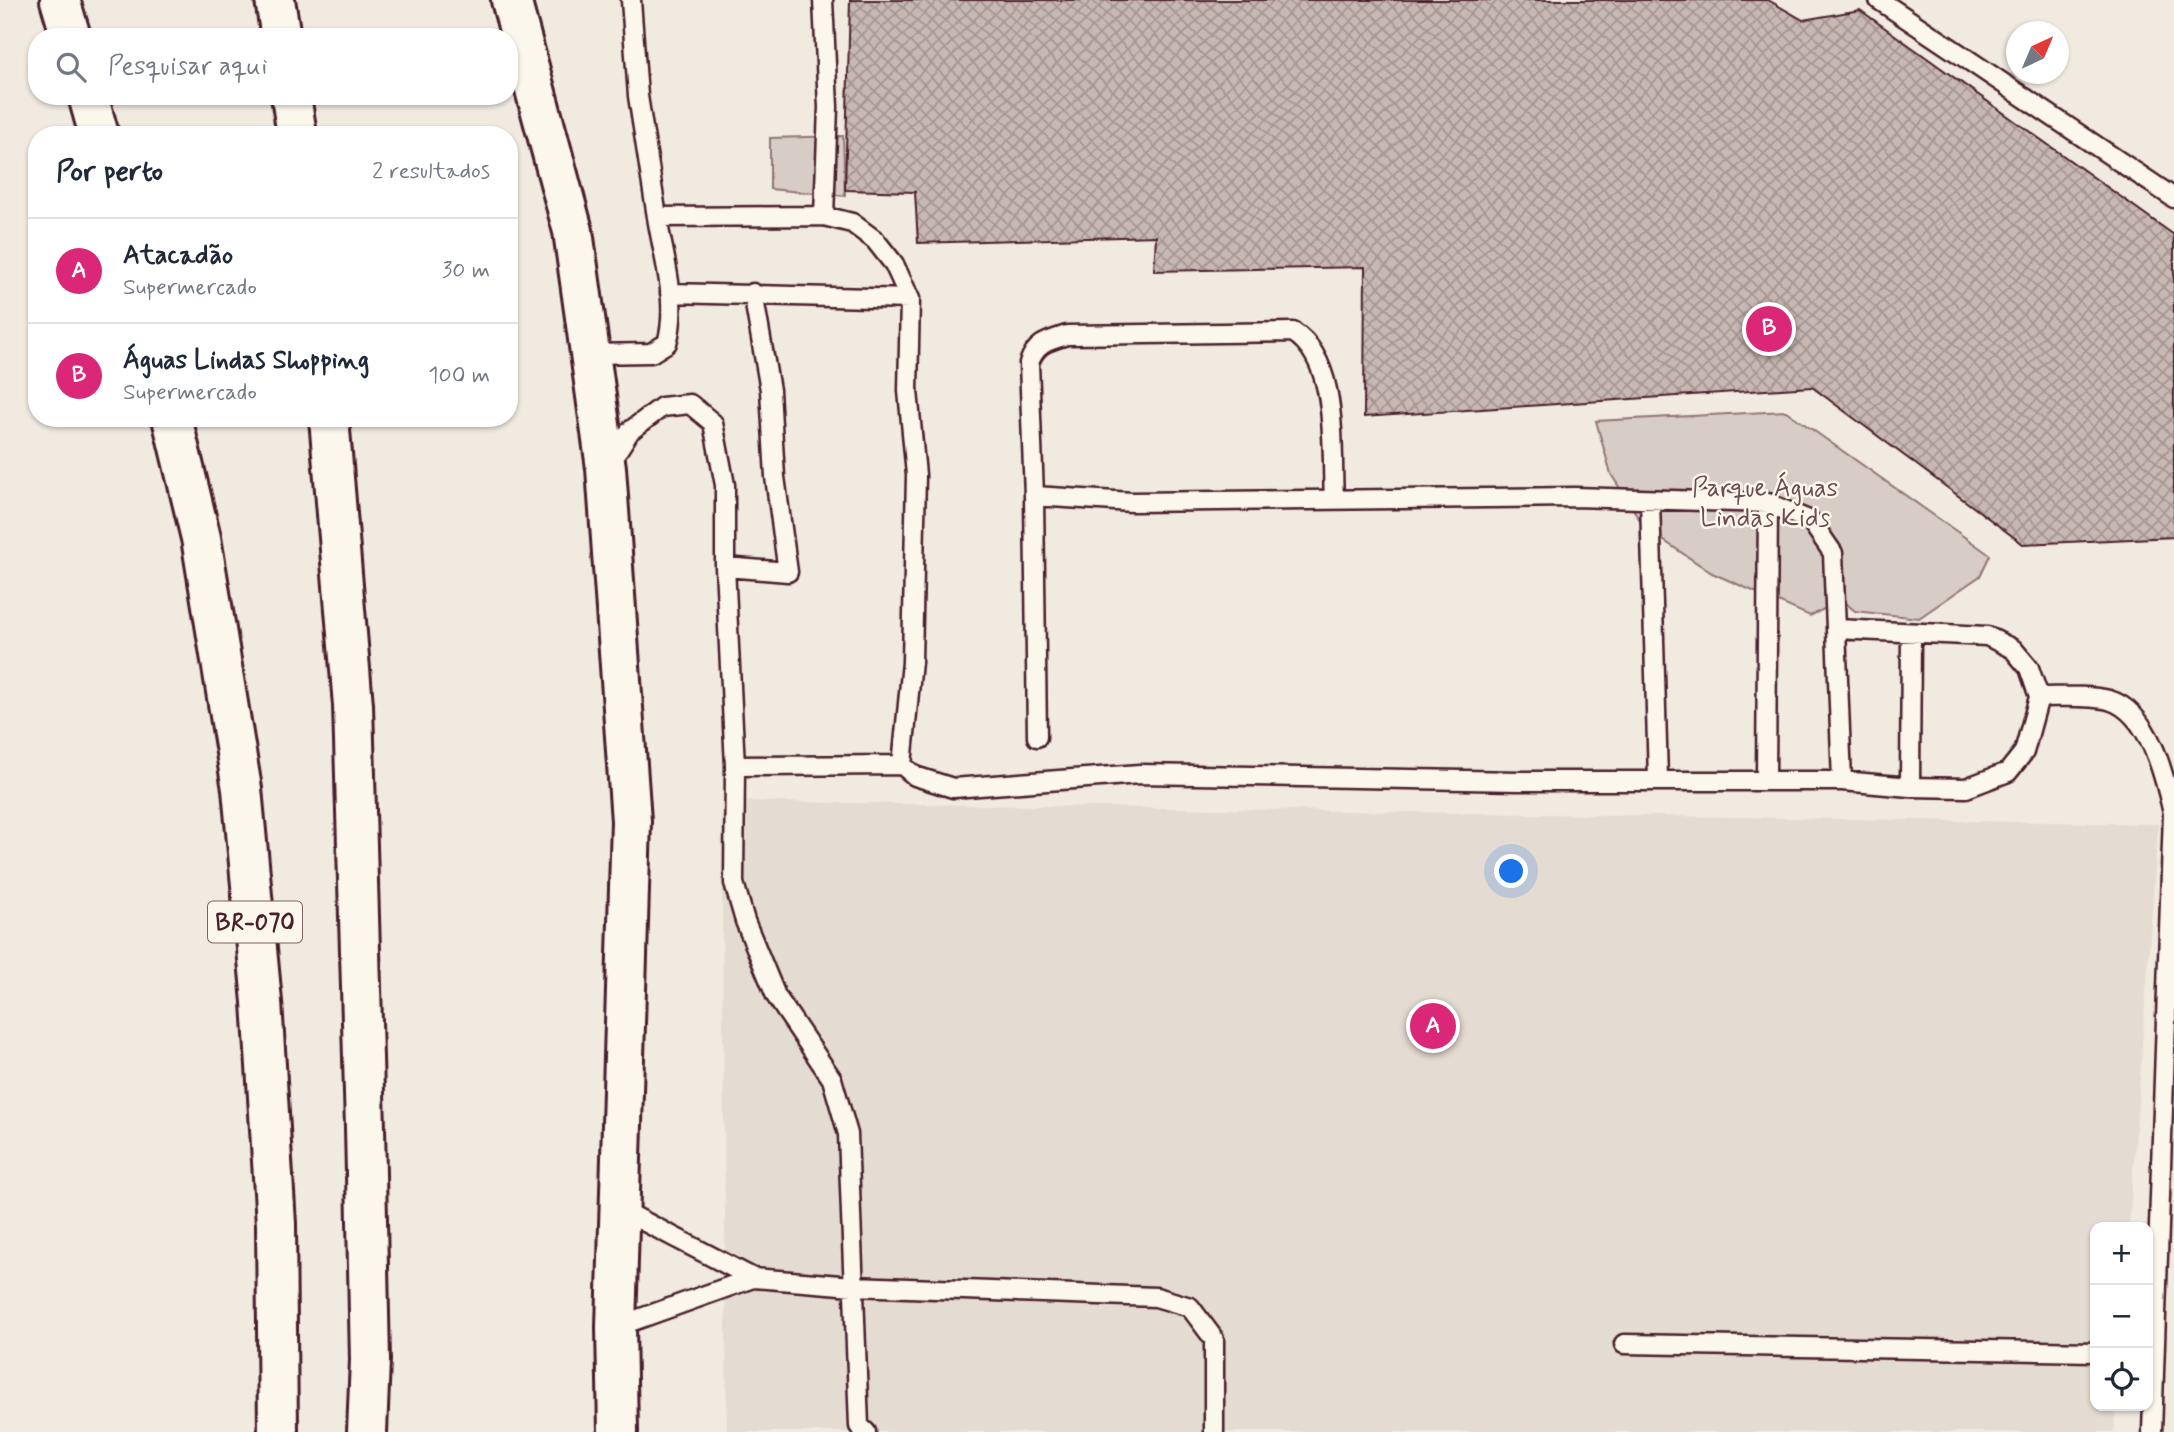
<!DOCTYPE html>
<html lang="pt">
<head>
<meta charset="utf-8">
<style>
  body { margin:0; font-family:Mynerve,sans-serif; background:#f2f2f3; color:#1f2937 }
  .controls { position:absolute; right:21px; bottom:21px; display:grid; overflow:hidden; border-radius:14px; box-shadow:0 2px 5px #0004 }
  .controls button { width:63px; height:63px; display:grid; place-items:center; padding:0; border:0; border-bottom:2px solid #e0e1e3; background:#fff; color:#1f2937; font:35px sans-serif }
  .compass { position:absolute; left:2006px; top:21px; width:63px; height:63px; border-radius:50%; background:#fff; box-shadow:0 2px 5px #0004; rotate:44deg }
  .you { position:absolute; left:1512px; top:872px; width:24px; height:24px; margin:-18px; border:5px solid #fff; border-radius:50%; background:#1a73e8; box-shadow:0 0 0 10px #1a73e833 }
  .badge { display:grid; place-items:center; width:46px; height:46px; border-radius:50%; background:#db2777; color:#fff; font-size:23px; font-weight:700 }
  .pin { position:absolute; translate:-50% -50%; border:4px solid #fff; box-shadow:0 2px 7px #0006 }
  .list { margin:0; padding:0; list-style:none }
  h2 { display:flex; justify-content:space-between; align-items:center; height:91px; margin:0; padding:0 28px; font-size:30px }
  h2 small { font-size:23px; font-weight:400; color:#747a83 }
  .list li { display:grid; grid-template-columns:46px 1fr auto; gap:21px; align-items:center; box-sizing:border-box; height:105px; padding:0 28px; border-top:2px solid #e0e1e3 }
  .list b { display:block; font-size:26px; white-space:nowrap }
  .list p { margin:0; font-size:23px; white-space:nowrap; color:#747a83 }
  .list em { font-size:23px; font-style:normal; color:#747a83 }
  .icon { flex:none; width:38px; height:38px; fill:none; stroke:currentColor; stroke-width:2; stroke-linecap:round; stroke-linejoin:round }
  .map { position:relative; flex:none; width:2174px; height:1432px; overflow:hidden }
  .search { position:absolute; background:#fff; box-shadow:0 2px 5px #0004; left:28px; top:28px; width:490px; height:77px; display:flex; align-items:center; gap:18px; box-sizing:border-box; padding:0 24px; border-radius:28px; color:#747a83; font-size:26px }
  .panel { position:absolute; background:#fff; box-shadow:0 2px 5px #0004; left:28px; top:126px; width:490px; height:301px; border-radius:28px }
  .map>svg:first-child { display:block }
  .built { fill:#e4dbd2 }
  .park { fill:#d8ccc6; stroke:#917678; stroke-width:2 }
  .building { fill:url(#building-cross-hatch); stroke:#4a1f2b; stroke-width:2 }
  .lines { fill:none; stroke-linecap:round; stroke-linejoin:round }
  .lane-casing { stroke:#4a1f2b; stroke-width:23 }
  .secondary-casing { stroke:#4a1f2b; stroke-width:44 }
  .highway-casing { stroke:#4a1f2b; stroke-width:44 }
  .lane { stroke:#fbf7ec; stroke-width:18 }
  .secondary { stroke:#fbf7ec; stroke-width:38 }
  .highway { stroke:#fbf7ec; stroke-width:38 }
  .labels { text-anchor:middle; stroke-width:5; stroke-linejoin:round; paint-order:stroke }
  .shield { fill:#fbf7ec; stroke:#7f6065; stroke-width:2 }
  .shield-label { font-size:24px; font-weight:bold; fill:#4a1f2b }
  .park-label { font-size:26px; fill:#6e4a52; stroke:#fbf7ec }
</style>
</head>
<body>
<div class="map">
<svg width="2174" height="1432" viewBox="0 0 2174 1432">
  <defs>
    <pattern id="building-cross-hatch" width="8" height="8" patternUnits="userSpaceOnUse" patternTransform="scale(1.75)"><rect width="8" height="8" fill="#c8b8b3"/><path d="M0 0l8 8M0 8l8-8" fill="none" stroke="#a49592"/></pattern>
  </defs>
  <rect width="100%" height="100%" fill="#f0eae0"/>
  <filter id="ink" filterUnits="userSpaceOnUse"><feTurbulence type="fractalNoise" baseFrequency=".0143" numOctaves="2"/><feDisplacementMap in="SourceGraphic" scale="14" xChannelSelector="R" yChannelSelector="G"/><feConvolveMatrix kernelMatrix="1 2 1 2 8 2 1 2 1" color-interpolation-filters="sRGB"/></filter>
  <g filter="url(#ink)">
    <path class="built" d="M721 801 2158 824 2129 1227H2095V1406H2116L2114 1432H727Z"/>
    <path class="park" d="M843 136 845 196 770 189V138Z
      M1786 411 1990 555 1980 576 1919 618 1855 611 1842 600 1810 616 1712 573 1645 528 1611 474 1596 421Z"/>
    <path class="building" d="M850 0H1768L1803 20 1860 10 2174 235V537L2023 544 1812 387 1364 417 1365 267 1154 271 1156 236 918 243 915 192 845 190Z"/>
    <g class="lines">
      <defs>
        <path id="lane" d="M631 0 638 96 657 217
          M823 0 828 107 824 216
          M1879 0 2174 198
          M670 293 910 299
          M589 354 651 353 667 343C679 303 663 256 657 217L824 216 852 223 875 240 894 264 910 299 908 391 916 475 912 662 902 765
          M610 462 630 431 662 407 690 404 713 423 725 485V567L735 766 734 883 745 921 776 996 832 1079 848 1134 859 1426 866 1432
          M1650 500 1658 779
          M725 567 788 572 775 477 770 390 753 293
          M1836 629 1842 781
          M2039 697C2061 697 2088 695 2109 700 2150 712 2165 778 2173 813L2152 1432
          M1037 737 1034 496 1029 363C1036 343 1048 341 1067 335L1293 332C1340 361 1331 450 1334 499
          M735 766 902 765 915 776 953 788 1140 774 1518 781H1842L1910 787 1966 788 2008 772 2024 752 2039 697 2029 668 2013 649 1987 636 1836 629 1833 553 1811 521 1768 503 1575 497 1132 502 1034 496
          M1766 780 1768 503
          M1910 787 1911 633
          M620 1209 753 1278
          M616 1327 753 1278 853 1286 1156 1297 1190 1307 1214 1339V1432
          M1624 1344 2095 1352"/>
        <path id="secondary" d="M511 0 573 231 606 468 631 821 616 1327 618 1432"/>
        <path id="highway" d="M60 0 71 37
          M275 0 281 37
          M88 96 99 135
          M291 96 297 135
          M172 418 201 538 242 789 262 1002 276 1224 278 1432
          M329 418 353 705 365 1128 370 1360 367 1432"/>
      </defs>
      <use href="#lane" class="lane-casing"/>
      <use href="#secondary" class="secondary-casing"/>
      <use href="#highway" class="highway-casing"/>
      <use href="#lane" class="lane"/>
      <use href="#secondary" class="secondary"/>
      <use href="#highway" class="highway"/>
    </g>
  </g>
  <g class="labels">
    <rect class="shield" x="208" y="901.5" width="94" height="41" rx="5"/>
    <g class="shield-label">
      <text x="255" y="930">BR-070</text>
    </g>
    <g class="park-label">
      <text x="1765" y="496">Parque Águas<tspan x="1765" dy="30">Lindas Kids</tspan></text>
    </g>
  </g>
</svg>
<div class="controls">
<button>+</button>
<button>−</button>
<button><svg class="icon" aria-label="locate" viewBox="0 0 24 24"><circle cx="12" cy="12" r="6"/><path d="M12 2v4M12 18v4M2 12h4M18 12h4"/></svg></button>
</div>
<svg class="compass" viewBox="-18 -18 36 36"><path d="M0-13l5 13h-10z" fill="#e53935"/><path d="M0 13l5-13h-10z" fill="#747a83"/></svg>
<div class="you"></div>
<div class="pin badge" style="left:1433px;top:1026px">A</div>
<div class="pin badge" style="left:1769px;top:329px">B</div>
<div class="search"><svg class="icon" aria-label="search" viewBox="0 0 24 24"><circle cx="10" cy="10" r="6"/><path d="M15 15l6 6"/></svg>Pesquisar aqui</div>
<section class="panel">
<h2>Por perto<small>2 resultados</small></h2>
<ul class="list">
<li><span class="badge">A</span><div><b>Atacadão</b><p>Supermercado</p></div><em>30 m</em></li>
<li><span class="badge">B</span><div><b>Águas Lindas Shopping</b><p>Supermercado</p></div><em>100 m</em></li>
</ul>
</section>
</div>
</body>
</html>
